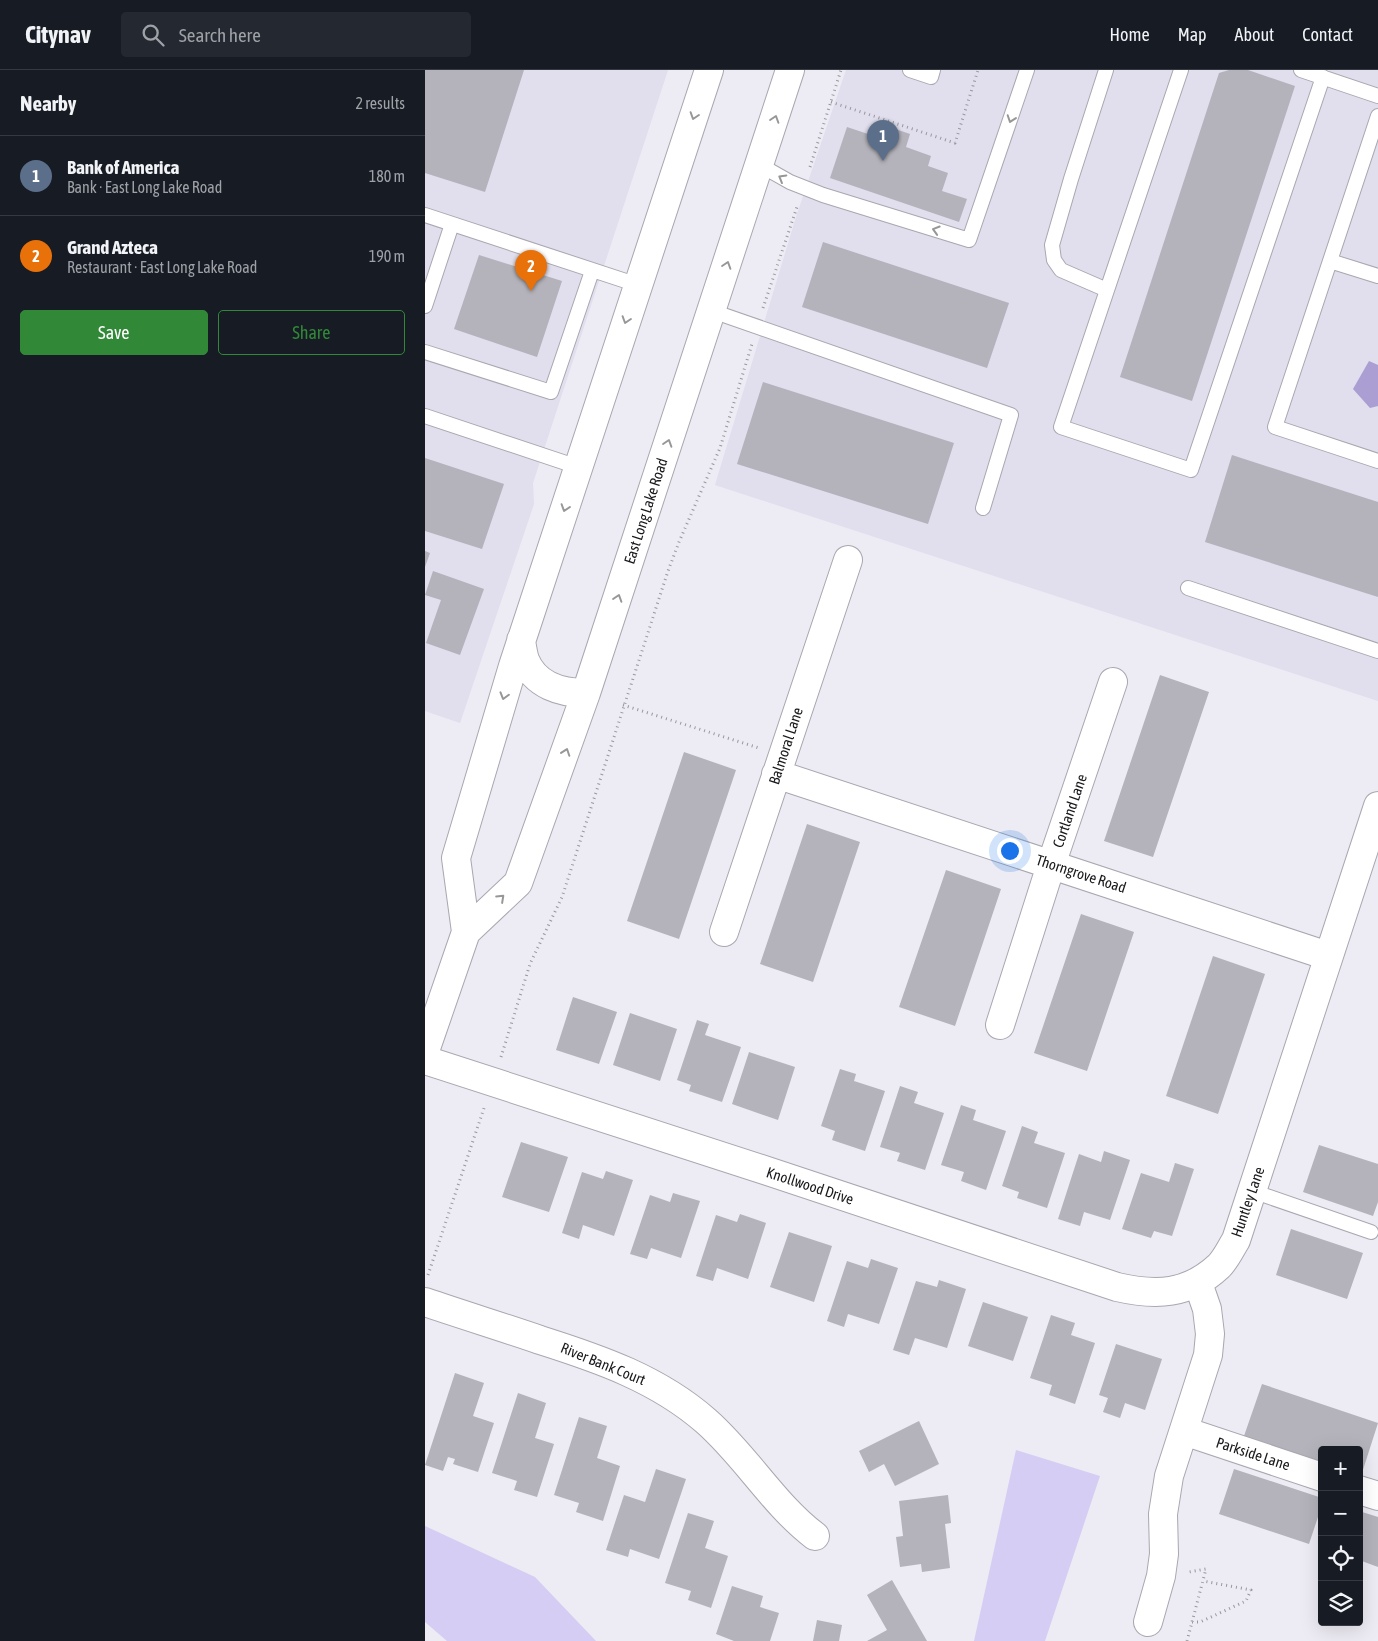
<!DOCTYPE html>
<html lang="en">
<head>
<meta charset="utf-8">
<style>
  body { margin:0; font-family:"Asap Condensed",sans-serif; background:#242831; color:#f1f3f6 }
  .controls { position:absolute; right:15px; bottom:15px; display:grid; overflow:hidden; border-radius:5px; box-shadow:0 5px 20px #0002 }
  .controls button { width:45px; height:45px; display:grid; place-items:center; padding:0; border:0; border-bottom:1px solid #363941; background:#171b24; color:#f1f3f6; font:25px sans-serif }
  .you { position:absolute; left:584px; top:780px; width:18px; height:18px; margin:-12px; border:4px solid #fff; border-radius:50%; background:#1a73e8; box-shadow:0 0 0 8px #1a73e833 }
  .badge { display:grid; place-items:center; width:32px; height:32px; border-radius:50%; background:#318938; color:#fff; font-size:16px; font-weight:700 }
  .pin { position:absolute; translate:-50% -41px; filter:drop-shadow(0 1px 2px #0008) }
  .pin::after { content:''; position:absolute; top:26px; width:18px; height:15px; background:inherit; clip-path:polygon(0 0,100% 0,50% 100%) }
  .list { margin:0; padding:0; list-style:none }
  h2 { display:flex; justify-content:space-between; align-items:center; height:65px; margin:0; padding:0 20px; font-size:21px }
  h2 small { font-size:16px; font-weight:400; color:#9ea1a6 }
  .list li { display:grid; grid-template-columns:32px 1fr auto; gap:15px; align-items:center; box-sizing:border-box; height:80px; padding:0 20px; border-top:1px solid #363941 }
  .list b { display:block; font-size:19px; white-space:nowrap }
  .list p { margin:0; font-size:16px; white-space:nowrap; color:#9ea1a6 }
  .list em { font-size:16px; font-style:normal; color:#9ea1a6 }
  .actions { display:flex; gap:10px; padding:15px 20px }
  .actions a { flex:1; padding:11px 0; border:1px solid #318938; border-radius:5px; text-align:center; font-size:18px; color:#318938 }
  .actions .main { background:#318938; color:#fff }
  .icon { flex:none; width:28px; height:28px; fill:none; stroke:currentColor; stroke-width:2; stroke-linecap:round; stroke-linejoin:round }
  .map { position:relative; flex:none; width:953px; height:1571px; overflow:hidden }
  header { display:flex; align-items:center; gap:30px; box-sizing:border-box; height:70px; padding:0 25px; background:#171b24; border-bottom:1px solid #363941 }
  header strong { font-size:24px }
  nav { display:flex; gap:28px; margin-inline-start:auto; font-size:18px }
  .search { width:350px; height:45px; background:#242831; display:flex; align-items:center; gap:12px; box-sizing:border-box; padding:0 18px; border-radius:5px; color:#9ea1a6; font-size:19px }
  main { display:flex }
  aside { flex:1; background:#171b24 }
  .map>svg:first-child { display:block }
  .built { fill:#e1deed }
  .green { fill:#d5cdf3 }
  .water { fill:#aa9ed3 }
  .building { fill:#b4b2ba }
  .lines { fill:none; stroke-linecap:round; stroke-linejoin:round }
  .service-casing { stroke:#a9a7af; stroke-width:16 }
  .minor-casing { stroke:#a9a7af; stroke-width:30 }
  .secondary-casing { stroke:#a9a7af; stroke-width:30 }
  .path { stroke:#99979d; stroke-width:3; stroke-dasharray:1 4; stroke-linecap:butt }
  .service { stroke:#fff; stroke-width:14 }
  .minor { stroke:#fff; stroke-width:28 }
  .secondary { stroke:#fff; stroke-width:28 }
  .oneway { stroke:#989798 }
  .labels { text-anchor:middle; stroke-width:4; stroke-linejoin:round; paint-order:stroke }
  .street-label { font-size:15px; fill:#19181b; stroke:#fff }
</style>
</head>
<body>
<header>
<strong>Citynav</strong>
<div class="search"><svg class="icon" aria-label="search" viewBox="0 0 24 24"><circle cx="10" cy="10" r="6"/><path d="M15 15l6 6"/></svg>Search here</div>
<nav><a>Home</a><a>Map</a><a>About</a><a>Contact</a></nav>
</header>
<main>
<aside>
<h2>Nearby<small>2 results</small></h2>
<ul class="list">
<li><span class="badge" style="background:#5c6f8a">1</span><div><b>Bank of America</b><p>Bank · East Long Lake Road</p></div><em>180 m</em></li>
<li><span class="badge" style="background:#e8710a">2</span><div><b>Grand Azteca</b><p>Restaurant · East Long Lake Road</p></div><em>190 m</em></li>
</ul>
<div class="actions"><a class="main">Save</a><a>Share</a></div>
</aside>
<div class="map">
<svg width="953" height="1571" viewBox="0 0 953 1571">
  <rect width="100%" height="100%" fill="#edebf3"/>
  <path class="built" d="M0 0H243L108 413 109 434 35 653 0 641Z
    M421 0H953V631L290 415 371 147Z"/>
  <path class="green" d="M591 1380 675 1406 620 1571H549Z
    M0 1456 110 1507 171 1571H22L0 1552Z"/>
  <path class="water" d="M944 291 953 295V336L945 338 928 319Z"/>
  <path class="building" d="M0 0H99L60 122 0 103Z
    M804 0H823L870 16 767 331 695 307 794 3Z
    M450 52 485 64 481 77 506 86 503 96 523 103 517 121 542 129 534 152 405 108 422 57 446 65Z
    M398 172 584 233 562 298 377 237Z
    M54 185 137 211 112 287 29 259Z
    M338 312 529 373 503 454 312 394Z
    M807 385 953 432V527L780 472Z
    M0 388 79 414 57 479 0 461Z
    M0 481 5 483 0 497Z
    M8 501 59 519 35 585 1 573 16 530 0 525Z
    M735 605 784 622 728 787 679 771Z
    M259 682 311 700 254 869 202 851Z
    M382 754 435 772 388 912 335 894Z
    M521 800 576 819 530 956 474 937Z
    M656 844 709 862 662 1001 609 983Z
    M788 886 840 904 793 1044 741 1026Z
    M148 927 192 942 174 994 131 980Z
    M205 943 252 959 235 1011 188 995Z
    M272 950 284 954 280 965 316 977 297 1032 264 1021 266 1015 252 1010Z
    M324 982 370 997 353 1050 307 1034Z
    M415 999 431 1004 429 1011 460 1021 440 1081 407 1070 410 1061 396 1056Z
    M475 1016 493 1022 489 1033 519 1043 500 1100 472 1091 475 1083 455 1077Z
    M536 1035 551 1040 548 1050 581 1061 561 1120 536 1111 539 1102 516 1095Z
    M597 1056 613 1062 609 1073 640 1083 622 1138 592 1128 594 1122 577 1116Z
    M96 1072 143 1087 124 1142 77 1127Z
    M894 1075 953 1094V1132L948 1146 878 1122Z
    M679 1081 705 1090 685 1150 659 1142 655 1156 633 1149 654 1084 676 1092Z
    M750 1093 769 1099 747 1166 729 1161 726 1168 697 1159 716 1103 744 1112Z
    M181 1101 208 1110 189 1166 158 1155 154 1169 137 1163 157 1102 178 1109Z
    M248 1123 275 1131 256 1188 226 1178 222 1189 205 1184 225 1125 245 1132Z
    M315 1144 341 1153 323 1209 292 1198 288 1211 271 1206 291 1145 312 1152Z
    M866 1159 938 1183 922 1229 851 1205Z
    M364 1162 407 1176 389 1232 345 1217Z
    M446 1189 473 1198 454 1254 423 1244 419 1257 402 1251 422 1191 443 1198Z
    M514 1210 541 1219 522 1278 490 1268 484 1285 468 1280 491 1211 512 1217Z
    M558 1232 603 1247 588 1291 543 1276Z
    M626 1245 650 1253 646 1265 670 1273 650 1334 624 1325 627 1315 605 1308Z
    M691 1274 737 1289 720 1340 700 1333 695 1348 678 1342 683 1328 674 1325Z
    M30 1303 59 1313 48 1346 69 1353 53 1402 28 1394 30 1389 23 1387 18 1401 0 1395Z
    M837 1314 953 1353 936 1406 934 1405V1380H897V1392L819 1366Z
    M93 1323 121 1333 110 1368 129 1374 112 1427 89 1420 92 1411 67 1403Z
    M154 1347 182 1356 172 1388 195 1396 178 1451 151 1442 154 1433 129 1425Z
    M494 1351 514 1394 470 1416 459 1394 444 1402 434 1381Z
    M231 1399 261 1409 234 1489 205 1479 203 1487 181 1480 199 1425 220 1432Z
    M809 1399 897 1428V1435L884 1474 794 1444Z
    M523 1425 526 1453 520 1454 525 1498 497 1502 496 1494 475 1497 471 1467 478 1466 474 1431Z
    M934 1441 953 1447V1497L934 1490Z
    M263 1443 289 1451 280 1478 303 1486 286 1538 263 1530 266 1521 240 1513Z
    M467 1510 487 1545 502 1571H442L462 1560 442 1525Z
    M307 1516 338 1526 335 1537 354 1543 345 1571H309L291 1564Z
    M392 1550 417 1555 414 1571H388Z"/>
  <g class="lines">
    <defs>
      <path id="service" d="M485 0 506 7 508 0
        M681 0 646 109 627 175 629 190 636 200 682 220
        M756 0 636 357 766 400 898 7
        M876 0 953 26
        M953 46 850 357 953 391
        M335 95 365 112 398 125 544 170 602 0
        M0 145 213 215
        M905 191 953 206
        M0 236 27 154
        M287 241 586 345 558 438
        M0 282 126 322 167 201
        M0 346 153 397
        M763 518 953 581
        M827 1121 946 1162"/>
      <path id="minor" d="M351 704 903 886
        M299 862 423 490
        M575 955 626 795 688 612
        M0 990C231 1064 462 1140 692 1217 731 1226 763 1225 794 1196 801 1189 806 1178 811 1170L953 736
        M0 1232C38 1245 77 1257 115 1270 175 1289 233 1309 281 1351 321 1386 348 1434 390 1466
        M759 1361 897 1407
        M934 1420 953 1426
        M723 1552 736 1506 739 1484 738 1444 744 1406 783 1285 785 1264 782 1239 773 1213"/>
      <path id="secondary" d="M96 570C97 577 98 584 100 590 110 615 136 623 161 623
        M41 862 93 813 161 623 365 0
        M0 981 41 862 31 788 88 596 284 0"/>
    </defs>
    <use href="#service" class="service-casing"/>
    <use href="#minor" class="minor-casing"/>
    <use href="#secondary" class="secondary-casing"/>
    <path class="path" d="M406 32 530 73 553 0
      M385 97 416 0
      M338 238 372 137
      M198 635 334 678
      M76 987 105 894 137 827 243 501 254 472 295 378 327 274
      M3 1205 59 1038
      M767 1552H775L821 1531 826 1520 778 1511
      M762 1571 781 1499 764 1502"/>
    <use href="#service" class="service"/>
    <use href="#minor" class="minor"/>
    <use href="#secondary" class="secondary"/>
  </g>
  <defs><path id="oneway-chevron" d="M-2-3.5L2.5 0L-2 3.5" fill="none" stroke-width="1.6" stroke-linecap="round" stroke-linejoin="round" transform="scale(1.25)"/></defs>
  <g class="oneway">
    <use href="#oneway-chevron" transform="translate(269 46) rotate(108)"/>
    <use href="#oneway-chevron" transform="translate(350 49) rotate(-72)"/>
    <use href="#oneway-chevron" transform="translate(586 49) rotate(109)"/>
    <use href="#oneway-chevron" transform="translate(357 108) rotate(-150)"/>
    <use href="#oneway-chevron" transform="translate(511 160) rotate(-163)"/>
    <use href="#oneway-chevron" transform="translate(302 195) rotate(-72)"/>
    <use href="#oneway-chevron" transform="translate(201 250) rotate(108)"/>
    <use href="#oneway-chevron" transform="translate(243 373) rotate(-72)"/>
    <use href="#oneway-chevron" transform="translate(140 438) rotate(108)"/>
    <use href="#oneway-chevron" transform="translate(193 528) rotate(-72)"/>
    <use href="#oneway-chevron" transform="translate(79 626) rotate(106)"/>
    <use href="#oneway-chevron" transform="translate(141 682) rotate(-71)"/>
    <use href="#oneway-chevron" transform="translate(76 828) rotate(-43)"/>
  </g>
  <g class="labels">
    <g class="street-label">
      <text transform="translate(221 441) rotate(-72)" y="5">East Long Lake Road</text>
      <text transform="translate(361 676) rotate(-72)" y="5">Balmoral Lane</text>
      <text transform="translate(645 741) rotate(-71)" y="5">Cortland Lane</text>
      <text transform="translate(656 804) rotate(18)" y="5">Thorngrove Road</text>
      <text transform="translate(385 1116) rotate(18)" y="5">Knollwood Drive</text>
      <text transform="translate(823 1132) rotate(-71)" y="5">Huntley Lane</text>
      <text transform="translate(178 1294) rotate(22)" y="5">River Bank Court</text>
      <text transform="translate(828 1384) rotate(18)" y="5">Parkside Lane</text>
    </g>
  </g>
</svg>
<div class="controls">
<button>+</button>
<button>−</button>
<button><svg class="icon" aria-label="locate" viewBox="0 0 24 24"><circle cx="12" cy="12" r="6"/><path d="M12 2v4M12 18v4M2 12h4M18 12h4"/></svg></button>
<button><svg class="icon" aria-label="layers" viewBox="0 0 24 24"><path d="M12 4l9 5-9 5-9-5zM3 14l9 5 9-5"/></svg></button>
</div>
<div class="you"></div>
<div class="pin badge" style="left:458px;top:91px;background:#5c6f8a">1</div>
<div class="pin badge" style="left:106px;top:221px;background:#e8710a">2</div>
</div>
</main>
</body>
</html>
